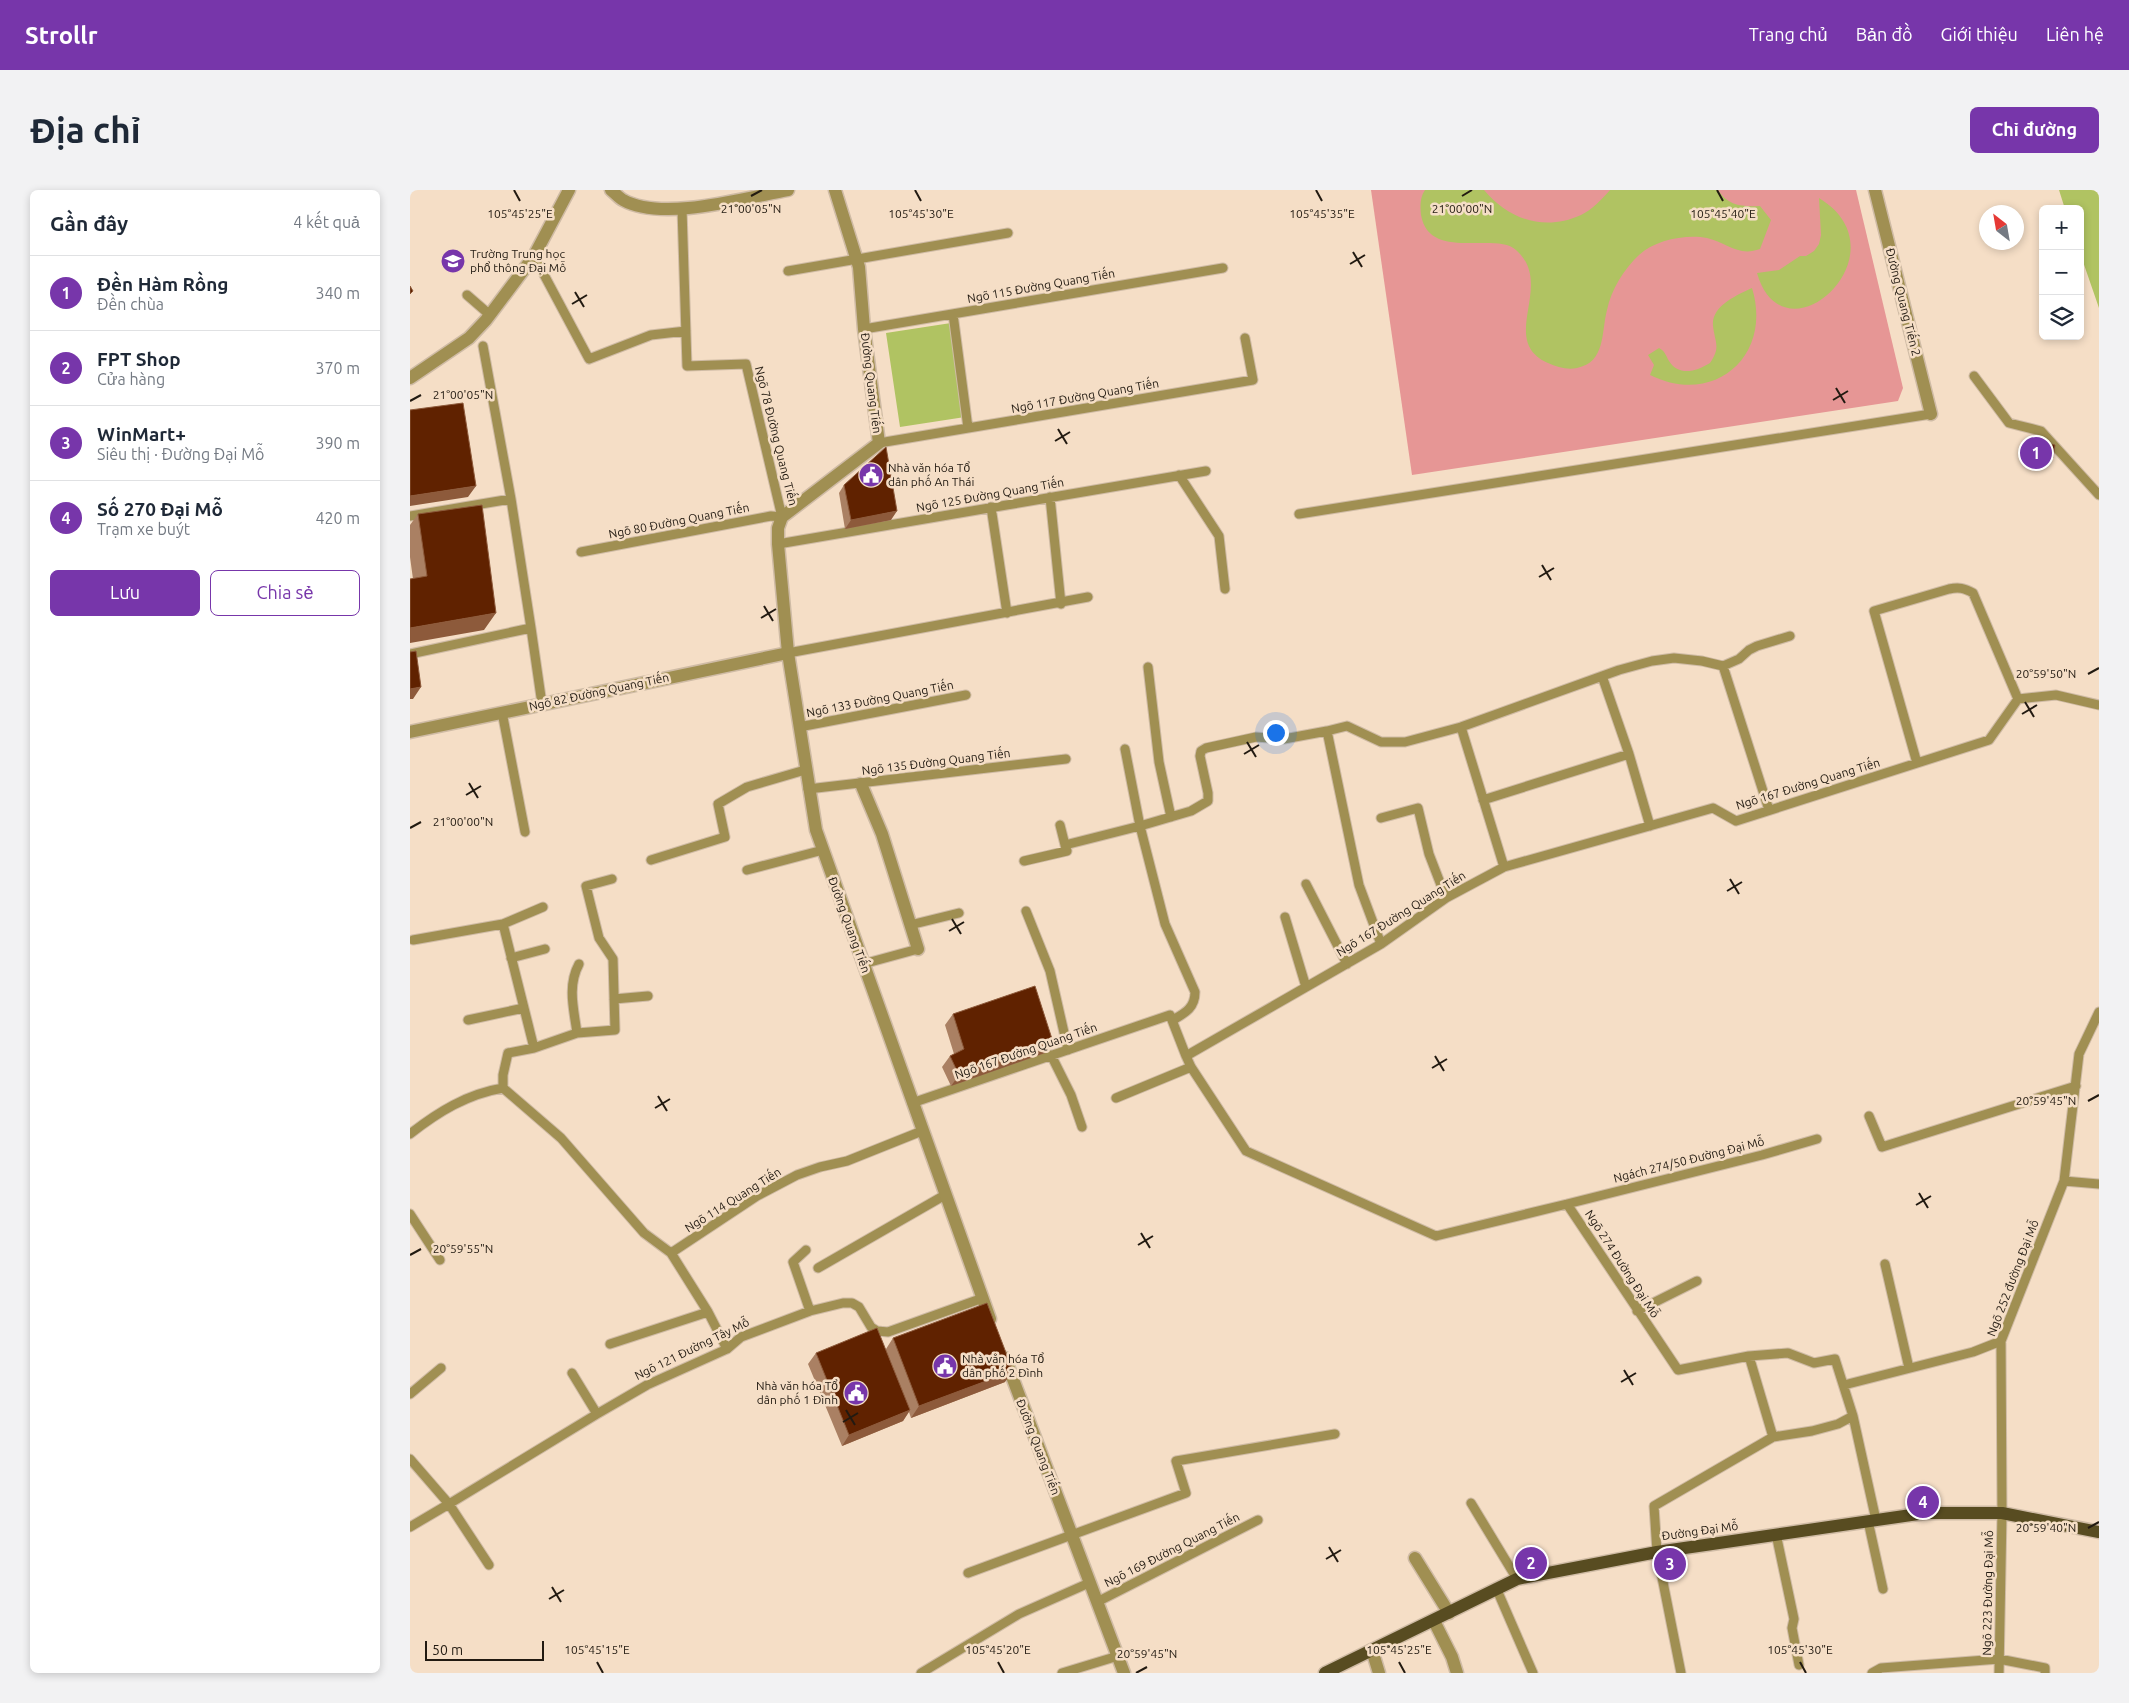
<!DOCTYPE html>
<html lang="vi">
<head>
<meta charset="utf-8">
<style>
  body { margin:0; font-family:Ubuntu,sans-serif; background:#f2f2f3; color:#1f2937 }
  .controls { position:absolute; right:15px; top:15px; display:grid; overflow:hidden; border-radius:8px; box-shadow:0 2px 8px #0003 }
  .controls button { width:45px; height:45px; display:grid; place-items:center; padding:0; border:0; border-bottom:1px solid #e0e1e3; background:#fff; color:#1f2937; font:25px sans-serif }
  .compass { position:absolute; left:1569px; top:15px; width:45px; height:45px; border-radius:50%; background:#fff; box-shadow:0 2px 8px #0003; rotate:329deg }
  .scale { position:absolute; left:15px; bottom:12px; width:119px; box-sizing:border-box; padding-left:5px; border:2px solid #221a11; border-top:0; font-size:14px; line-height:18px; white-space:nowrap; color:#221a11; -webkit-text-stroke:4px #f5dec6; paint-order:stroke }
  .you { position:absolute; left:865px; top:542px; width:18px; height:18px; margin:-12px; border:4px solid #fff; border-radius:50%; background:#1a73e8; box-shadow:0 0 0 8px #1a73e833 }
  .badge { display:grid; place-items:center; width:32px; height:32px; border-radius:50%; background:#7736aa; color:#fff; font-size:16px; font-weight:700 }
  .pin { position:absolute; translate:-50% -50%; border:2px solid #fff; box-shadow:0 1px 5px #0006 }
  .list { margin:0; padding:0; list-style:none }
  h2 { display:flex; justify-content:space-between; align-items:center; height:65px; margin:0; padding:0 20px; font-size:21px }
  h2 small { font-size:16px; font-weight:400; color:#747a83 }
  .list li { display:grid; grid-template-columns:32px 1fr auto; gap:15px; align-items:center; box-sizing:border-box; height:75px; padding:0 20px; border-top:1px solid #e0e1e3 }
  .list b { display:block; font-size:19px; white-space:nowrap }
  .list p { margin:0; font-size:16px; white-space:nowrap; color:#747a83 }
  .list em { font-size:16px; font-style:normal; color:#747a83 }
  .actions { display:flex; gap:10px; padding:15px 20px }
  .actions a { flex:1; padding:11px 0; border:1px solid #7736aa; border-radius:8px; text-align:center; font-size:18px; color:#7736aa }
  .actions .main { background:#7736aa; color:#fff }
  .icon { flex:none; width:28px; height:28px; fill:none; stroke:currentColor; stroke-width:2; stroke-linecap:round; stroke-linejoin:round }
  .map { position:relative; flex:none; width:1689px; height:1483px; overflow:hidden; border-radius:8px }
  header { display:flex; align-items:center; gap:30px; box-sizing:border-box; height:70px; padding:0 25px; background:#7736aa; color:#fff }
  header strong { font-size:24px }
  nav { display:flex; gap:28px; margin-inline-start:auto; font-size:18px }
  .intro { display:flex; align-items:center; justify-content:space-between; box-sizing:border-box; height:120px; padding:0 30px }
  h1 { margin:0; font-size:35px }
  .button { padding:12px 22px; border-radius:8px; background:#7736aa; color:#fff; font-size:18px; font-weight:700 }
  main { display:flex; gap:30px; padding:0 30px }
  aside { flex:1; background:#fff; border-radius:8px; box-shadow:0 2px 8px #0003 }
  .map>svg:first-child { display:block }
  .green { fill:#e69695 }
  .water { fill:#b0c362 }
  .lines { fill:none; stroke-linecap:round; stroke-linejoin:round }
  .service-casing { stroke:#cfbba5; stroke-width:11 }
  .minor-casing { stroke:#cfbba5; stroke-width:15 }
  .tertiary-casing { stroke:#cfbba5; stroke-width:15 }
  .primary-casing { stroke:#cfbba5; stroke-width:15 }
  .service { stroke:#a08f52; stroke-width:9 }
  .minor { stroke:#a08f52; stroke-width:12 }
  .tertiary { stroke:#a08f52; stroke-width:12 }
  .primary { stroke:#584c21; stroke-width:12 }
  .wall { fill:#aa8063 }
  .shaded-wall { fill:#8d5a3b }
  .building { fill:#602200; stroke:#8d5a3b }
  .ticks { fill:none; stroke:#221a11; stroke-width:2 }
  .labels { text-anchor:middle; stroke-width:5; stroke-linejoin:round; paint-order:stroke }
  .poi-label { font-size:12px; fill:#221a11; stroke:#f5dec6; text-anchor:start }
  .street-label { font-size:12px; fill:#221a11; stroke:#f5dec6 }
  .ticks-label { font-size:12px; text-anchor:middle; fill:#221a11; stroke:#f5dec6; stroke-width:5; stroke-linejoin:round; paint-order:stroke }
</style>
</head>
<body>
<header>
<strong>Strollr</strong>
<nav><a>Trang chủ</a><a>Bản đồ</a><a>Giới thiệu</a><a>Liên hệ</a></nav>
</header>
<div class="intro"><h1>Địa chỉ</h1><a class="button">Chỉ đường</a></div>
<main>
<aside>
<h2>Gần đây<small>4 kết quả</small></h2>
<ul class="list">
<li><span class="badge">1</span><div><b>Đền Hàm Rồng</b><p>Đền chùa</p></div><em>340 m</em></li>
<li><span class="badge">2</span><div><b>FPT Shop</b><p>Cửa hàng</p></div><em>370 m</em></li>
<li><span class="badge">3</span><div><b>WinMart+</b><p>Siêu thị · Đường Đại Mỗ</p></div><em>390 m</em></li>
<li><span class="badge">4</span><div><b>Số 270 Đại Mỗ</b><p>Trạm xe buýt</p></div><em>420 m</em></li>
</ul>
<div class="actions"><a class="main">Lưu</a><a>Chia sẻ</a></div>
</aside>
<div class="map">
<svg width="1689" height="1483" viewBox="0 0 1689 1483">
  <rect width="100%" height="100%" fill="#f5dec6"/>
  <path class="green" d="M961 0H1446L1493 198 1488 211 1002 285Z"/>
  <path class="water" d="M1015 0H1074C1098 29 1134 42 1171 25 1182 20 1192 9 1200 0H1308C1318 16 1333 17 1350 16L1361 30 1350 59C1328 67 1318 53 1297 48 1276 44 1245 50 1229 65 1214 79 1201 100 1197 120 1191 143 1196 172 1167 178 1157 180 1147 177 1138 173 1087 150 1146 95 1106 60 1086 41 1019 72 1011 25 1010 17 1010 7 1015 0Z
    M1649 0H1689V118L1670 63V19H1655Z
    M1409 8C1498 62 1374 177 1347 83L1369 80 1390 66H1396L1404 61 1409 54 1411 45Z
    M1342 98C1363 166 1304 217 1240 185L1244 175 1238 165 1249 158C1255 161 1256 166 1259 171 1269 187 1287 181 1300 173 1311 157 1305 153 1303 136 1301 116 1327 105 1342 98Z
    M541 133 555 227 490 237 476 143Z"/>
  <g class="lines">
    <defs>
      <path id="service" d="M124 66 179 169 241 145 276 141
        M378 81 598 43
        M57 105 80 125
        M543 124 558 238
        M454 139 813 78
        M1564 186 1599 233 1631 241 1689 305
        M469 253 843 190 835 148
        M769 285 809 346 815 399
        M640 307 651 414
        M581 317 597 423
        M889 324 1521 224
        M0 326 101 309
        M368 354 796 281
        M171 362 361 326 372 327 336 174 277 176 272 19
        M121 438 132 514
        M378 463 678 407
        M0 464 121 438 101 309 73 156
        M1313 476 1329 469 1339 460 1347 456 1380 446
        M738 477 749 572 761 627
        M1192 486 1219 564 1240 636
        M92 522 115 642
        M389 537 556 505
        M1051 537 1094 677
        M1507 573 1464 421 1539 399C1549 397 1554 398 1563 403L1608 509
        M398 599 656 569
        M1073 610 1219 564
        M971 628 1008 618 1019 664 1036 708
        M650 635 655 655 730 636 715 559
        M241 670 315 647 308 614 337 597 395 580
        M614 671 657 661 655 655
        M337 680 413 660
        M896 694 937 774
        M616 721 640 781 658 860
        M875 727 896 797
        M93 734 124 858
        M500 735 549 723
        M3 750 93 734 133 717
        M971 754 949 695 917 541 937 536 971 552H995L1051 537 1209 480 1242 471 1264 468 1292 471 1313 476 1359 620
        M101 768 135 759
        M453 774 508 759
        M204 809 238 806
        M58 830 114 818
        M763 830C775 823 785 818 785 802L755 734 730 636 781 621 798 611V603L790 566 791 561 796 558 846 547 874 549 917 541
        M167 843C164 820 157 796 169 774
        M641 865 661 905 672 937
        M776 866 781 877 836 961 1026 1046 1157 1014 1268 1180 1339 1166 1378 1163 1404 1173 1425 1169 1443 1226 1466 1330
        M93 898V885L98 863 124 858 167 843 205 840 203 769 189 748 176 696 202 689
        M706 908 781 877
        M502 913 760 825 776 866 971 754 1036 708 1094 677 1303 618 1326 631 1579 550 1608 509 1646 505 1689 515
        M1459 926 1472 957 1666 896
        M0 944C28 922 57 904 93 898L151 948 234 1043 261 1063 298 1122 317 1159
        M1654 991 1689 994
        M1157 1014 1352 965 1407 949
        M0 1024 30 1070
        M396 1060 383 1072 400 1121
        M261 1063 347 1006 387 985 410 977 437 971 512 941
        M1475 1074 1499 1178
        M408 1078 535 1005
        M1227 1121 1287 1091
        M200 1154 298 1122
        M1339 1166 1363 1247
        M162 1183 187 1224
        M1434 1195 1563 1162 1591 1151
        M0 1204 31 1178
        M0 1269 39 1314 187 1224 237 1195 317 1159 331 1147 400 1121 433 1113H442L449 1117 461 1137 467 1141 478 1142 573 1108
        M1061 1313 1107 1389
        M1458 1331 1473 1399
        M0 1337 39 1314 79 1375
        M1366 1344 1384 1429 1382 1438 1389 1475
        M558 1383 776 1303 766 1271 925 1244
        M1087 1400 1123 1483
        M687 1412 848 1330
        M511 1483 609 1424 679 1393
        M652 1483 708 1466
        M1271 1483 1247 1362 1244 1316 1363 1247 1402 1241 1428 1234 1443 1226
        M1462 1483 1471 1478 1589 1469 1635 1478V1483
        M1589 1483 1592 1323 1591 1151 1654 991 1669 864 1689 822"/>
      <path id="minor" d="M201 0C205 3 209 8 213 10 252 32 335 8 378 0
        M1465 0 1521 224
        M0 188 59 148 76 130 124 66 159 0
        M0 542 378 463
        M451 594 472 644 508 759
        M1005 1368 1039 1423
        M1024 1431 1042 1467 1047 1483
        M962 1460 969 1483"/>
      <path id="tertiary" d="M425 0 449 77 454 139 469 253 372 327 368 338V354L378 463 406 640 580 1129
        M595 1168 714 1483"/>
      <path id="primary" d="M915 1483 1107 1389 1247 1362 1515 1323H1592L1689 1342"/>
    </defs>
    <use href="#service" class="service-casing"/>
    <use href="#minor" class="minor-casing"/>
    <use href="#tertiary" class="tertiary-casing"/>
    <use href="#primary" class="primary-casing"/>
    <use href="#service" class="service"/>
    <use href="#minor" class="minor"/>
    <use href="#tertiary" class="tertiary"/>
    <use href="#primary" class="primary"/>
  </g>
  <path class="wall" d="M1617 248 1639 274 1610 265 1614 254Z
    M434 295 481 330 435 339 429 303Z
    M8 324 74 440 3 389 0 367V335Z
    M543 824 635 863 541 896 532 877 540 866 544 864 535 835Z
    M483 1148 595 1192 501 1228 499 1222 493 1231 432 1256 398 1174 406 1163 476 1159Z"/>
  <path class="shaded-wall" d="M1614 260 1643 268 1639 274 1610 265Z
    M66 296 58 307 0 316V306Z
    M487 321 481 330 435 339 441 330Z
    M86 423 74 440 0 453V438Z
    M11 497 3 509H0V499Z
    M643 852 635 863 541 896 549 885Z
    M603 1181 595 1192 501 1228 509 1216Z
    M500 1220 493 1231 432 1256 439 1245Z"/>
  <path class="building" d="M0 96 3 101 0 104Z
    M53 213 66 296 0 306V220Z
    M1617 248 1645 255 1643 268 1614 260Z
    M476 257 487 321 441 330 434 295Z
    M72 315 86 423 0 438V389L17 386 8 324Z
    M6 461 11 497 0 499V462Z
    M625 796 643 852 549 885 540 866 554 859 543 824Z
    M577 1113 603 1181 509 1216 483 1148Z
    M467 1138 500 1220 439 1245 406 1163Z"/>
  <path class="ticks" d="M104 0 110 11M505 0 511 11M906 0 912 11M1307 0 1313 11M341 6 352 0M1052 6 1062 0M943 62 952 77M940 74 955 65M165 102 174 117M162 114 177 105M1426 198 1435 213M1423 210 1438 201M0 211 11 205M648 239 657 254M645 251 660 242M1132 375 1141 390M1129 387 1144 378M354 416 363 431M351 428 366 419M1678 484 1689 478M1615 512 1624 527M1612 524 1627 515M837 552 846 567M834 564 849 555M59 593 68 608M56 605 71 596M0 638 11 632M1320 689 1329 704M1317 701 1332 692M542 729 551 744M539 741 554 732M1025 866 1034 881M1022 878 1037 869M248 906 257 921M1678 911 1689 905M245 918 260 909M1509 1003 1518 1018M1506 1015 1521 1006M731 1043 740 1058M728 1055 743 1046M0 1065 11 1059M1214 1180 1223 1195M1211 1192 1226 1183M436 1220 445 1235M433 1232 448 1223M1678 1338 1689 1332M919 1357 928 1372M916 1369 931 1360M142 1397 151 1412M139 1409 154 1400M187 1472 193 1483M588 1472 594 1483M989 1472 995 1483M1390 1472 1396 1483M726 1483 737 1477"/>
  <defs>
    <symbol id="school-disc" viewBox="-11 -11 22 22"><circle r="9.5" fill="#7736aa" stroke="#f5dec6"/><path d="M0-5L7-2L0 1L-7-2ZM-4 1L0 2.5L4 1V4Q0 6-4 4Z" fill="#fff"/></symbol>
    <symbol id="civic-disc" viewBox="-11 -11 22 22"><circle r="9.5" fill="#7736aa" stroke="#f5dec6"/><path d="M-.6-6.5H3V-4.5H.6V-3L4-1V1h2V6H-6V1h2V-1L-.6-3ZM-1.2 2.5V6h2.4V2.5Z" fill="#fff"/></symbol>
  </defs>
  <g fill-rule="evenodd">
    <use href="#school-disc" x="29" y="57" width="28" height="28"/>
    <use href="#civic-disc" x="447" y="271" width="28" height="28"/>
    <use href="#civic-disc" x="521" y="1162" width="28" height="28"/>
    <use href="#civic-disc" x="432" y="1189" width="28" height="28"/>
  </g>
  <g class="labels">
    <g class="poi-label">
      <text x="60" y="68">Trường Trung học<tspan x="60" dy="14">phổ thông Đại Mỗ</tspan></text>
      <text x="478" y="282">Nhà văn hóa Tổ<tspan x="478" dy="14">dân phố An Thái</tspan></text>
      <text x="552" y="1173">Nhà văn hóa Tổ<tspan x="552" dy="14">dân phố 2 Đình</tspan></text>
      <text x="428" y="1200" text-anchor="end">Nhà văn hóa Tổ<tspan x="428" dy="14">dân phố 1 Đình</tspan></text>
    </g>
    <g class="street-label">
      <text transform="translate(631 96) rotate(-10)" y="4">Ngõ 115 Đường Quang Tiến</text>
      <text transform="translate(1493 112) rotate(76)" y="4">Đường Quang Tiến 2</text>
      <text transform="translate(461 193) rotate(83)" y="4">Đường Quang Tiến</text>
      <text transform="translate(675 206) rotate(-10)" y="4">Ngõ 117 Đường Quang Tiến</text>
      <text transform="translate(366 246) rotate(76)" y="4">Ngõ 78 Đường Quang Tiến</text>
      <text transform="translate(580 305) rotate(-10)" y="4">Ngõ 125 Đường Quang Tiến</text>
      <text transform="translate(269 331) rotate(-11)" y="4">Ngõ 80 Đường Quang Tiến</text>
      <text transform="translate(189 502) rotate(-12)" y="4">Ngõ 82 Đường Quang Tiến</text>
      <text transform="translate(470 509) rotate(-11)" y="4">Ngõ 133 Đường Quang Tiến</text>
      <text transform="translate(526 572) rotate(-7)" y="4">Ngõ 135 Đường Quang Tiến</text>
      <text transform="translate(1398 594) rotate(-17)" y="4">Ngõ 167 Đường Quang Tiến</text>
      <text transform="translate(991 724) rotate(-32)" y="4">Ngõ 167 Đường Quang Tiến</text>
      <text transform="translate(439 735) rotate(70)" y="4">Đường Quang Tiến</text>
      <text transform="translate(616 861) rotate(-19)" y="4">Ngõ 167 Đường Quang Tiến</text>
      <text transform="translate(1279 970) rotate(-14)" y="4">Ngách 274/50 Đường Đại Mỗ</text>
      <text transform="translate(323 1010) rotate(-32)" y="4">Ngõ 114 Quang Tiến</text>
      <text transform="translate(1212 1074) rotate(57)" y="4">Ngõ 274 Đường Đại Mỗ</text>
      <text transform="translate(1603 1088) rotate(-69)" y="4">Ngõ 252 đường Đại Mỗ</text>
      <text transform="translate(282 1159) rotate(-26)" y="4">Ngõ 121 Đường Tây Mỗ</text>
      <text transform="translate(628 1257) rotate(69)" y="4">Đường Quang Tiến</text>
      <text transform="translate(1290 1341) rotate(-8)" y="4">Đường Đại Mỗ</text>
      <text transform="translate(762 1360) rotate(-27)" y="4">Ngõ 169 Đường Quang Tiến</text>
      <text transform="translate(1578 1403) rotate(-89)" y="4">Ngõ 223 Đường Đại Mỗ</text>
    </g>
  </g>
  <g class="ticks-label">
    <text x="341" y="23">21°00'05"N</text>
    <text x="1052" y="23">21°00'00"N</text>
    <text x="912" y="28">105°45'35"E</text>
    <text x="110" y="28">105°45'25"E</text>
    <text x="511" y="28">105°45'30"E</text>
    <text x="1313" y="28">105°45'40"E</text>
    <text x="53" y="209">21°00'05"N</text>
    <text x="1636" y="488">20°59'50"N</text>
    <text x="53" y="636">21°00'00"N</text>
    <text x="1636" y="915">20°59'45"N</text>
    <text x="53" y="1063">20°59'55"N</text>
    <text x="1636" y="1342">20°59'40"N</text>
    <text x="187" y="1464">105°45'15"E</text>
    <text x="588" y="1464">105°45'20"E</text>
    <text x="989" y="1464">105°45'25"E</text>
    <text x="1390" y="1464">105°45'30"E</text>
    <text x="737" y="1468">20°59'45"N</text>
  </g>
</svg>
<div class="controls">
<button>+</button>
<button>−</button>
<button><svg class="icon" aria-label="layers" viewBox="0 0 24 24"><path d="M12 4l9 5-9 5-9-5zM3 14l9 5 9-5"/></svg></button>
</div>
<svg class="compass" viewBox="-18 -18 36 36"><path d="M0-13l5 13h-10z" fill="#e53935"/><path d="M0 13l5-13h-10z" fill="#747a83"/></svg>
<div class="scale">50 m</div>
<div class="you"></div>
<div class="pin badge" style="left:1626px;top:263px">1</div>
<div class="pin badge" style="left:1121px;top:1373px">2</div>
<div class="pin badge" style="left:1260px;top:1374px">3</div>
<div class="pin badge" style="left:1513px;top:1312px">4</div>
</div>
</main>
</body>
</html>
